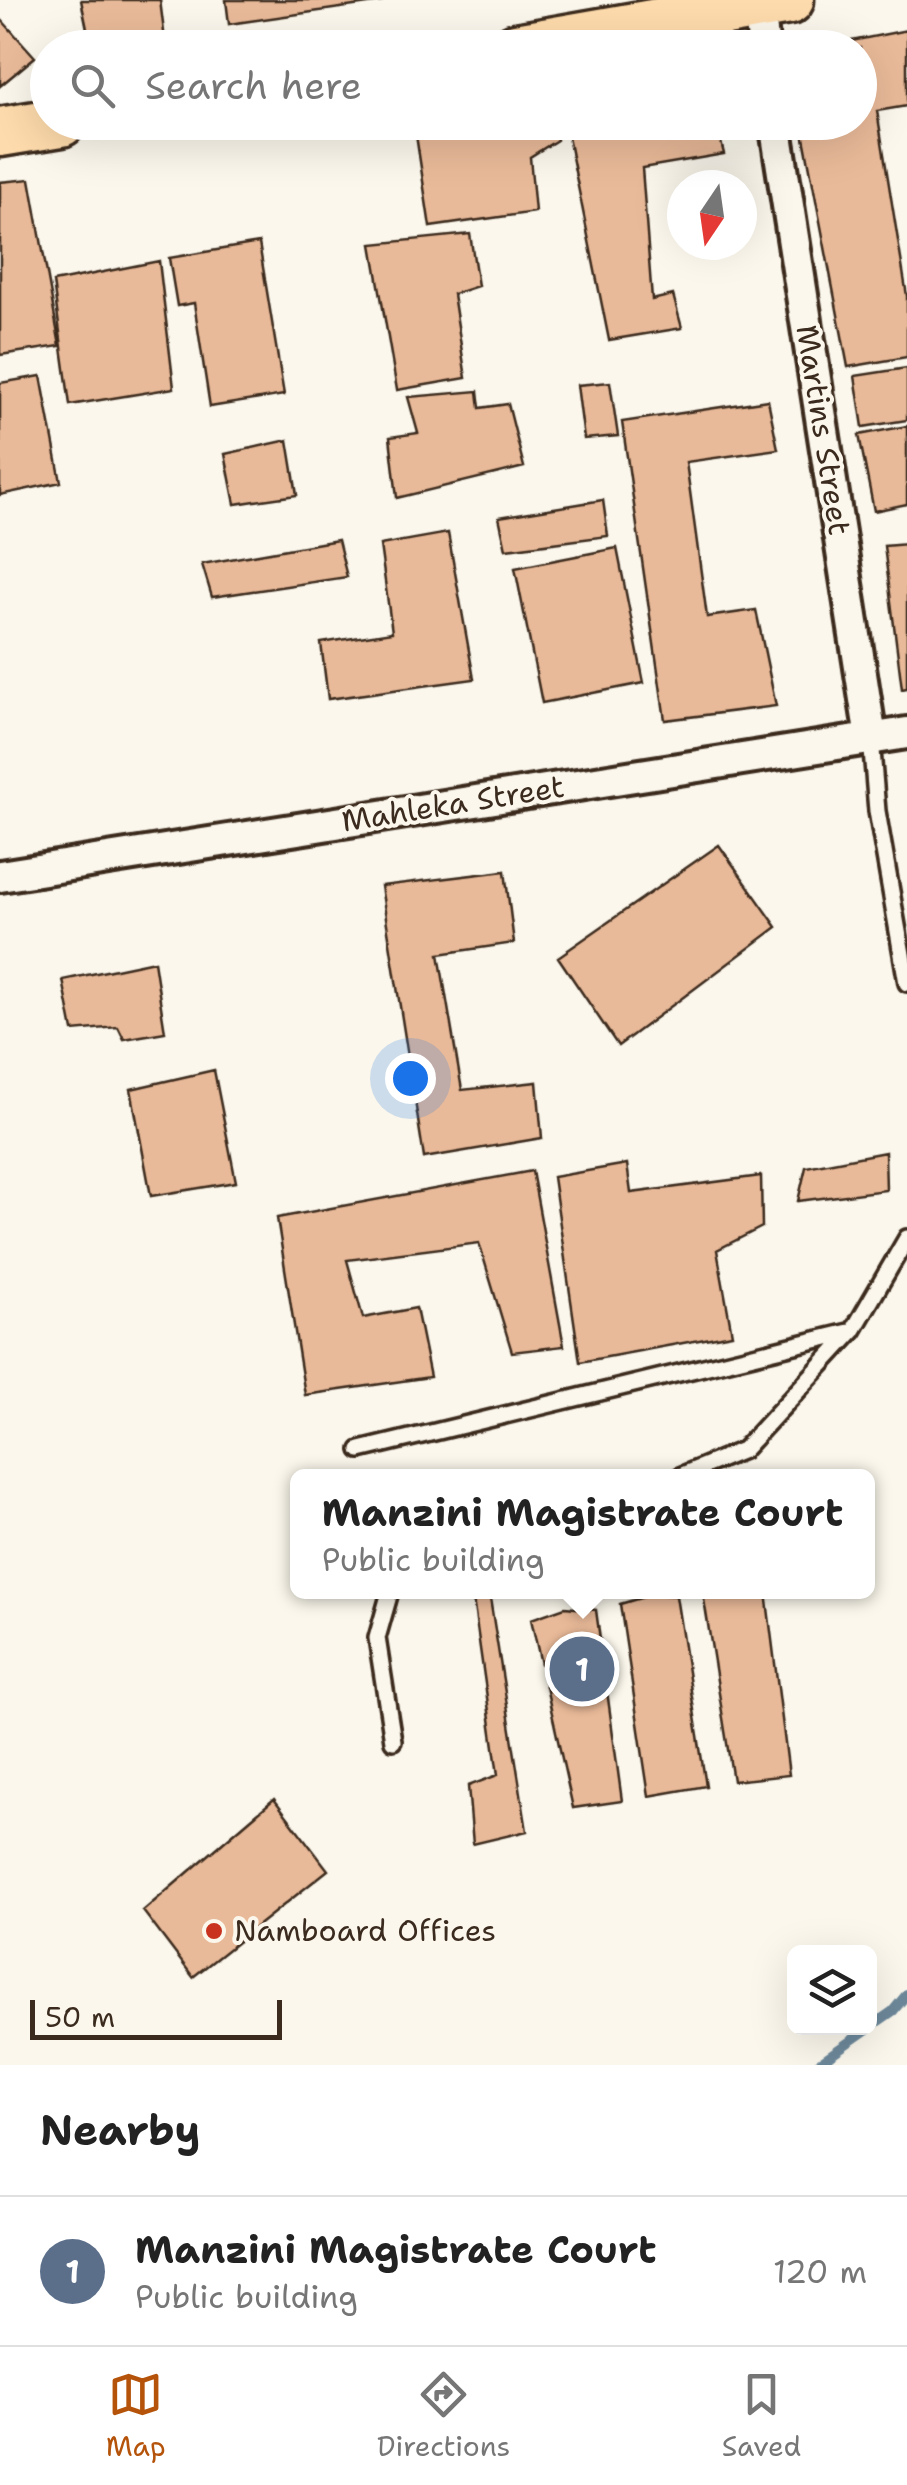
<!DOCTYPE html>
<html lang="en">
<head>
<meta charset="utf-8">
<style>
  body { margin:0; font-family:"Shantell Sans",sans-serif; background:#f6f6f6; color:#222 }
  .controls { position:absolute; right:30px; bottom:30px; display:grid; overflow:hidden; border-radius:15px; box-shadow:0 10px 40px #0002 }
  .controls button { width:90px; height:90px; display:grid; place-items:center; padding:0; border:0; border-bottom:2px solid #e0e0e0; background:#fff; color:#222; font:50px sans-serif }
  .compass { position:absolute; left:667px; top:170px; width:90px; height:90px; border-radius:50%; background:#fff; box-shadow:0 10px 40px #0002; rotate:193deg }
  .scale { position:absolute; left:30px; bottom:25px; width:252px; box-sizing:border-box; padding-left:10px; border:5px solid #3b2a1e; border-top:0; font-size:28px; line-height:35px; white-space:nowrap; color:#3b2a1e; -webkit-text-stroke:8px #fbf7ec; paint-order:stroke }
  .you { position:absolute; left:410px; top:1078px; width:35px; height:35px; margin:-25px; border:8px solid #fff; border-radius:50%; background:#1a73e8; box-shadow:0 0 0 15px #1a73e833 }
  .badge { display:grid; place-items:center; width:65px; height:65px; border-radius:50%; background:#b45309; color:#fff; font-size:32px; font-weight:700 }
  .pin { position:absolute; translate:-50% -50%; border:5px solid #fff; box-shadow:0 2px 10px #0006 }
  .popup { position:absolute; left:290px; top:1469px; width:585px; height:130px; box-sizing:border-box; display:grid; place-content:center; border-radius:15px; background:#fff; filter:drop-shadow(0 2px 8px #0005); font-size:32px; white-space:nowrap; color:#767676 }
  .popup b { font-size:38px; color:#222 }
  .popup::after { content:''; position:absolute; left:50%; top:100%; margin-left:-20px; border:20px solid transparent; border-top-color:#fff }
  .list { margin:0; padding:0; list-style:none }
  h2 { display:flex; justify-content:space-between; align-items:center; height:130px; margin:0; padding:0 40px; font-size:42px }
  h2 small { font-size:32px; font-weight:400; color:#767676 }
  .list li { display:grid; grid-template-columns:65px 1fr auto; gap:30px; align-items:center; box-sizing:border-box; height:150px; padding:0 40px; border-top:2px solid #e0e0e0 }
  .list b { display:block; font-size:38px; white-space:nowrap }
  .list p { margin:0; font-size:32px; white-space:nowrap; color:#767676 }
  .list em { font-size:32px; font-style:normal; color:#767676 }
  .icon { flex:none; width:55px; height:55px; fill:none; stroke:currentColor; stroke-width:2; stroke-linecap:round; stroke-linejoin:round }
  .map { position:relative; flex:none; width:907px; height:2065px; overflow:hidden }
  .search { position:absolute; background:#fff; box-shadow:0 10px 40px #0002; left:30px; right:30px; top:30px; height:110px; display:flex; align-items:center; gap:25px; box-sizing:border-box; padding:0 35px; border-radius:55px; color:#767676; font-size:38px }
  .sheet { height:280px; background:#fff }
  nav { display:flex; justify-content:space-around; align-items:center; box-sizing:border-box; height:140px; border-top:2px solid #e0e0e0; background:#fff; font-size:28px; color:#767676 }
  nav a { display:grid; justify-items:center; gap:5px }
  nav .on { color:#b45309 }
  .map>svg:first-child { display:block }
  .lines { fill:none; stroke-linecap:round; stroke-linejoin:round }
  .stream { stroke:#6d889a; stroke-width:10 }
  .building { fill:#e9ba99; stroke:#3b2a1e; stroke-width:2.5 }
  .lane-casing { stroke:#3b2a1e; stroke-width:22 }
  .street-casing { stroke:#3b2a1e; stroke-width:38 }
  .primary-casing { stroke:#3b2a1e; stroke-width:55 }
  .lane { stroke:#fbf7ec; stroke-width:15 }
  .street { stroke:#fbf7ec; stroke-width:30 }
  .primary { stroke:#fedbac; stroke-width:48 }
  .poi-dot { fill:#c8321e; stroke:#fbf7ec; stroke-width:4 }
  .labels { text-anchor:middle; stroke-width:8; stroke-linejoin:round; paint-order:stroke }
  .street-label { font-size:30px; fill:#3b2a1e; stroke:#fbf7ec }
  .poi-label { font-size:30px; fill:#3b2a1e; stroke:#fbf7ec; text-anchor:start }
</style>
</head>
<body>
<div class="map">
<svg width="907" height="2065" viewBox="0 0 907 2065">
  <rect width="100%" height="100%" fill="#fbf7ec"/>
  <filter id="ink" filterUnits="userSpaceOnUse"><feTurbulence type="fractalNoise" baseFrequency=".01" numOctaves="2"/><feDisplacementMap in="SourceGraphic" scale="20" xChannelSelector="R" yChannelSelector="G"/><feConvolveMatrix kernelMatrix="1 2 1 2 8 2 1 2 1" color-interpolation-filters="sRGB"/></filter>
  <g filter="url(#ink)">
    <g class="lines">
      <path class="stream" d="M870 2027 893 2011 907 1994
        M816 2065 869 2028"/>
    </g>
    <path class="building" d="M81 0H160L166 48H91Z
      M226 0H381L382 2 229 24Z
      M0 18 35 57 0 86Z
      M907 30V106L877 111 907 296V357L848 367 801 122H860V48H816Z
      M414 122H554L557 140 530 157 535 212 430 227Z
      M565 122H716L724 154 642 168 652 300 673 295 682 328 609 340Z
      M30 179 60 346 0 355V182Z
      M470 234 478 286 453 294 466 378 397 390 372 244Z
      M259 243 284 395 210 407 194 303 177 306 169 258Z
      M159 261 174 388 70 405 53 282Z
      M907 368V420L863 427 855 376Z
      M41 376 61 482 0 495V383Z
      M610 382 618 436 584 439 577 385Z
      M478 391 480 408 508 404 524 467 397 498 390 437 418 433 408 397Z
      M768 400 778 449 686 462 707 617 756 610 776 706 665 720 622 422Z
      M907 426V504L874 511 859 435Z
      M288 440 297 495 235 504 225 454Z
      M603 500 608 536 506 549 499 517Z
      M448 533 474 679 328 699 321 643 392 632 380 545Z
      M338 540 347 577 212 597 202 564Z
      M907 544V688L902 689 884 546Z
      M617 548 644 683 542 703 515 568Z
      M719 845 777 927 618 1046 558 957Z
      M505 871 514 943 439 954 462 1090 537 1082 542 1138 424 1158 381 886Z
      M154 961 165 1032 124 1039 118 1027 73 1031 63 980Z
      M214 1070 236 1182 151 1196 131 1089Z
      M885 1152 886 1190 798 1201 806 1167Z
      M627 1164 631 1193 761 1176 762 1227 717 1250 732 1334 580 1362 553 1177Z
      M532 1171 564 1346 512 1352 479 1243 347 1260 363 1318 416 1308 430 1377 305 1395 277 1218Z
      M472 1592H489L527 1831 473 1844 468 1786 498 1775Z
      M708 1592H766L789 1775 733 1781 703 1593Z
      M654 1594 676 1596 706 1786 649 1796 620 1604Z
      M565 1607 596 1610 622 1801 573 1808 531 1619Z
      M274 1799 328 1870 193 1977 143 1911Z"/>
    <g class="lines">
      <defs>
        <path id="lane" d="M871 738 877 811 907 983
          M360 1450 853 1331
          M680 1476 743 1450 853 1331 907 1238
          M390 1592 377 1638 393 1741"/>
        <path id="street" d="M758 0 764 48
          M775 122 871 738
          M0 876 907 733"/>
        <path id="primary" d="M516 48 789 0
          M0 132 61 122"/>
      </defs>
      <use href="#lane" class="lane-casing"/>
      <use href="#street" class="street-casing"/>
      <use href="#primary" class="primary-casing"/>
      <use href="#lane" class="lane"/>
      <use href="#street" class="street"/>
      <use href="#primary" class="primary"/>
    </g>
  </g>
  <circle class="poi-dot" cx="214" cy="1931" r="10"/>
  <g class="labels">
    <g class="street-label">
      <text transform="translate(823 430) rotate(81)" y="10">Martins Street</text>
      <text transform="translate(453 804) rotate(-9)" y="10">Mahleka Street</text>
    </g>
    <g class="poi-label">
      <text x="234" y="1941">Namboard Offices</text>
    </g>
  </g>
</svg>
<div class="controls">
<button><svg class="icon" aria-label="layers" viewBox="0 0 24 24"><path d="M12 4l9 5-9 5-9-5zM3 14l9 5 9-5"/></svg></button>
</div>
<svg class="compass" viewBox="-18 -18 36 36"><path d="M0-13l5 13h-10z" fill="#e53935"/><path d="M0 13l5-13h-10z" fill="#767676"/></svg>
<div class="scale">50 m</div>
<div class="you"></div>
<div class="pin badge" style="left:582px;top:1669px;background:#5c6f8a">1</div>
<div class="popup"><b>Manzini Magistrate Court</b>Public building</div>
<div class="search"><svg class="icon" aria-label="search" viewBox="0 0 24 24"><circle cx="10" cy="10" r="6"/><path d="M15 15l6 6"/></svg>Search here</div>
</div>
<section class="sheet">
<h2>Nearby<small></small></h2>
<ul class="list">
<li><span class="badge" style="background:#5c6f8a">1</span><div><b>Manzini Magistrate Court</b><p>Public building</p></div><em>120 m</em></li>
</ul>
</section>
<nav>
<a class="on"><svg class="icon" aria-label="map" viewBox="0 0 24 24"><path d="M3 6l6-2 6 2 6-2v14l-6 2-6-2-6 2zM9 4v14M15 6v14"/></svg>Map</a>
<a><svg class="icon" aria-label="directions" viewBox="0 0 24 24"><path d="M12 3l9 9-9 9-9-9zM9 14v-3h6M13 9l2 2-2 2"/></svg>Directions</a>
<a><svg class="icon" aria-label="saved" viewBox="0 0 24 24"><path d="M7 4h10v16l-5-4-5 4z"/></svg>Saved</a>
</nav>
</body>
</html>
